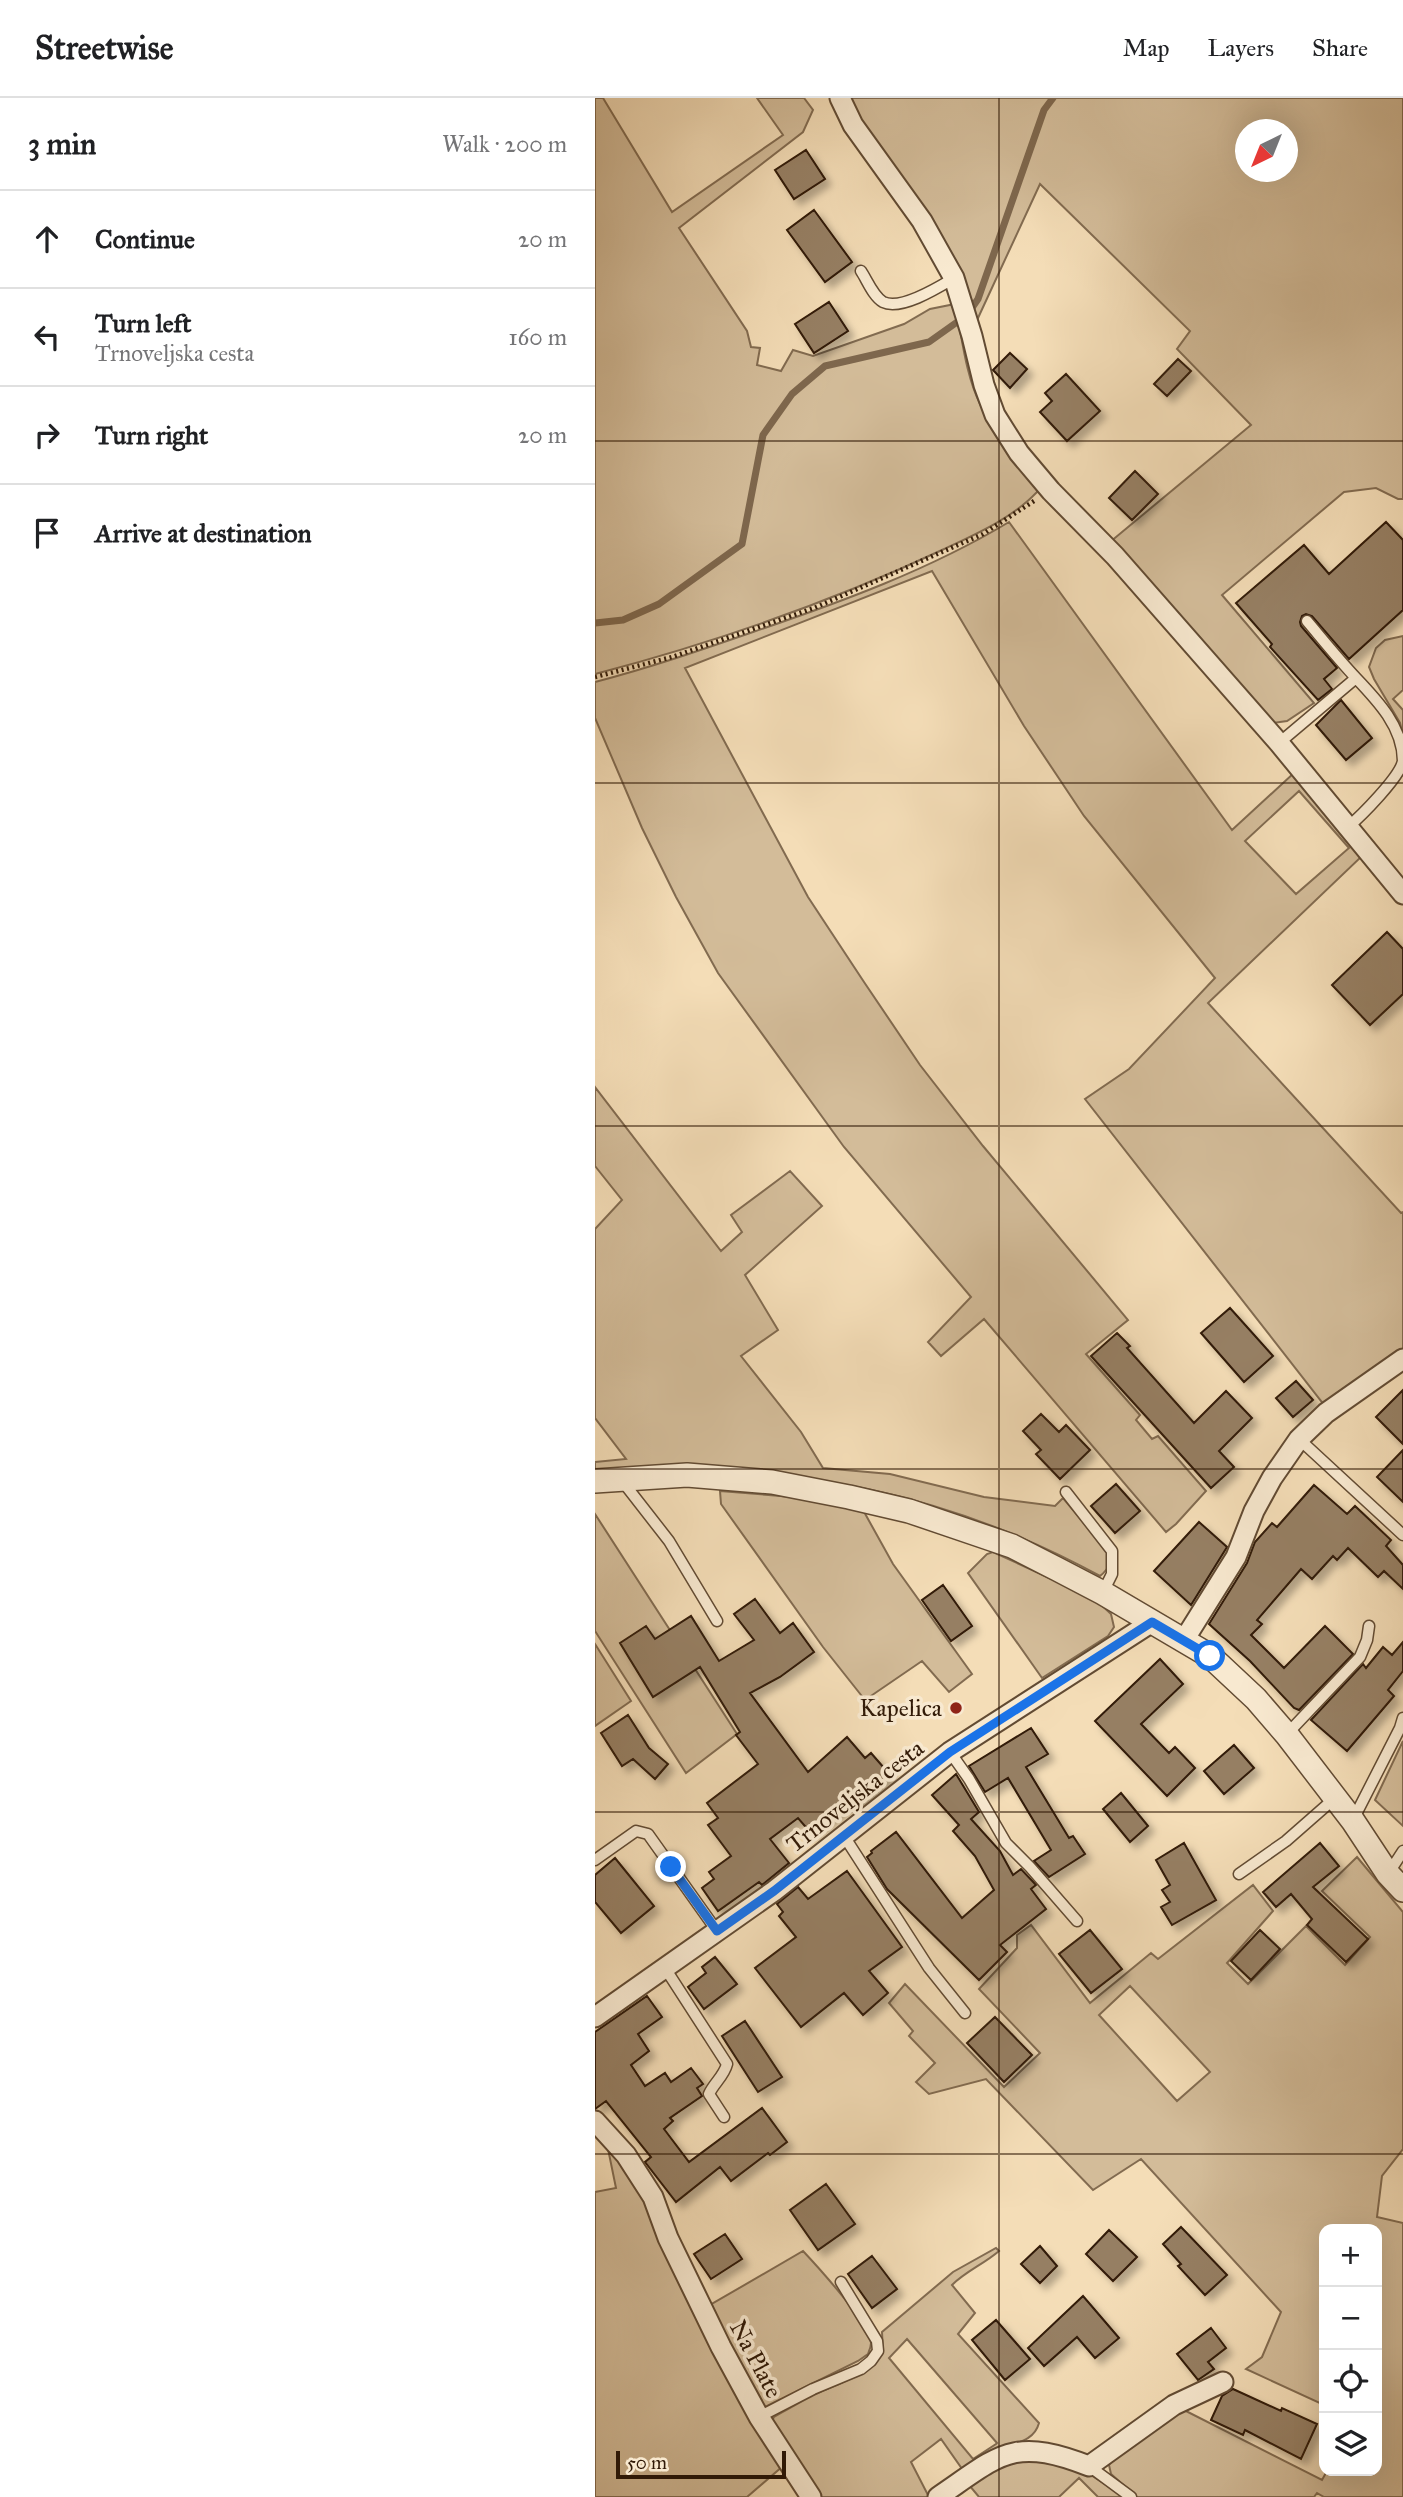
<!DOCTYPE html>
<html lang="en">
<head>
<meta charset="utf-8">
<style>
  body { margin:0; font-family:"IM FELL Great Primer",serif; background:#f2f2f2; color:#202124 }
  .controls { position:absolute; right:21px; bottom:21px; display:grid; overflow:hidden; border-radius:14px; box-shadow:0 7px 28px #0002 }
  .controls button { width:63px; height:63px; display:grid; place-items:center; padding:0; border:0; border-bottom:2px solid #e0e0e0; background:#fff; color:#202124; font:35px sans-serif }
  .compass { position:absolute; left:640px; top:21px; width:63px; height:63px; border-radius:50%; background:#fff; box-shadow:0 7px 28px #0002; rotate:223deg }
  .scale { position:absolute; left:21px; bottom:18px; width:170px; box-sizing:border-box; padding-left:7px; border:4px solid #311a07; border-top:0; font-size:19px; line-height:24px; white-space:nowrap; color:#311a07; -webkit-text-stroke:5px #f8e9d0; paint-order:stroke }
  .stop { position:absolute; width:21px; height:21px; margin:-16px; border:5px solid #1a73e8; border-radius:50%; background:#fff }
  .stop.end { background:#1a73e8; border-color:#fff; box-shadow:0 2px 7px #0008 }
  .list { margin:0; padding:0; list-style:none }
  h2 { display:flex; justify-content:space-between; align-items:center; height:91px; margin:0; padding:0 28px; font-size:30px }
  h2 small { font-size:23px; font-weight:400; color:#757577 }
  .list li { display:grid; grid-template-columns:46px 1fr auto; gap:21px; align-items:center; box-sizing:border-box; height:98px; padding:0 28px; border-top:2px solid #e0e0e0 }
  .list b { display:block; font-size:26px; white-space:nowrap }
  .list p { margin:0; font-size:23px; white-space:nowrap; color:#757577 }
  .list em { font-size:23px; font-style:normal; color:#757577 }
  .icon { flex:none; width:38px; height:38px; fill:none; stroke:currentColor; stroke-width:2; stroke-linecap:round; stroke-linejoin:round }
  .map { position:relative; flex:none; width:808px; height:2399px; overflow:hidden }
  header { display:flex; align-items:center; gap:42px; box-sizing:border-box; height:98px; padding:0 35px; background:#fff; border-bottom:2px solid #e0e0e0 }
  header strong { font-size:33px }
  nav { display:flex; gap:38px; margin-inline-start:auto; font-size:24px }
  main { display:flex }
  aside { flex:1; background:#fff }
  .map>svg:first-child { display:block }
  .green { fill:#d3bc99; stroke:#826b50; stroke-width:2; fill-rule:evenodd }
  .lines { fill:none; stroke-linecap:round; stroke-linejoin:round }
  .stream { stroke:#7e674d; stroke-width:7 }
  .building { fill:#967f63; stroke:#311a07; stroke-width:2; filter:url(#shadow) }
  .service-casing { stroke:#624b33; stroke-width:13 }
  .minor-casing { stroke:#624b33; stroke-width:23 }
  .tertiary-casing { stroke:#624b33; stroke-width:26 }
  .path { stroke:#311a07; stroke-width:4.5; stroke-dasharray:2 3.5; stroke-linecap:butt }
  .service { stroke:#f8e9d0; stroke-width:10 }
  .minor { stroke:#f8e9d0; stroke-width:19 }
  .tertiary { stroke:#f8e9d0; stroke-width:23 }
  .route { stroke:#1a73e8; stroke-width:9 }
  .grid { fill:none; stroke:#311a07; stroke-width:2; stroke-opacity:0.55 }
  .poi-dot { fill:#8f2418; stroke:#f8e9d0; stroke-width:2.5 }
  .labels { text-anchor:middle; stroke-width:7; stroke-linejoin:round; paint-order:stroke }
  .poi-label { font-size:24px; fill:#311a07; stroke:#f8e9d0; text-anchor:end }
  .street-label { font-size:24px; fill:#311a07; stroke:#f8e9d0 }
</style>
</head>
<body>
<header>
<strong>Streetwise</strong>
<nav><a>Map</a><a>Layers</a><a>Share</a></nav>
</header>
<main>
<aside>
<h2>3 min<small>Walk · 200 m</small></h2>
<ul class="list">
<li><svg class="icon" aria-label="ahead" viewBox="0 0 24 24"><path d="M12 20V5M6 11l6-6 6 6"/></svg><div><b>Continue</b></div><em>20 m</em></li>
<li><svg class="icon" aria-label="left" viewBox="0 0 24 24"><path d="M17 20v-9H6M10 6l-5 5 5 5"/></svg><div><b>Turn left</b><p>Trnoveljska cesta</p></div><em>160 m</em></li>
<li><svg class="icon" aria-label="right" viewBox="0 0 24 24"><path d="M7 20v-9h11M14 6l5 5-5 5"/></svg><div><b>Turn right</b></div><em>20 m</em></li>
<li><svg class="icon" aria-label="arrive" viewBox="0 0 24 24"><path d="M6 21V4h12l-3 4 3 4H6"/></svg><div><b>Arrive at destination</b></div></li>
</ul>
</aside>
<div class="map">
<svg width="808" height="2399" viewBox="0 0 808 2399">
  <defs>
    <filter id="shadow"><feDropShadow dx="6" dy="6" stdDeviation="3.5" flood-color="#0004"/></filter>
  </defs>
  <rect width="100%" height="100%" fill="#f4ddb7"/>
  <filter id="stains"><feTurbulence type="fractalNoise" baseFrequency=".00286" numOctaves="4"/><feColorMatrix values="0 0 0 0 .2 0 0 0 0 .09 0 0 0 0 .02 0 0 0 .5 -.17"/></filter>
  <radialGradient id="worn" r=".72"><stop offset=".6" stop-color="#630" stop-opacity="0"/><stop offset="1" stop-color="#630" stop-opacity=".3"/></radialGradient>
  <path class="green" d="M0 0H8L77 114 188 37 162 0H209L218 12 208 34 84 130 152 233 156 249 165 250 162 267 186 273 198 252 218 258 309 226 335 211 360 206C367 238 370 275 385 306 398 335 421 360 441 385L442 394C418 420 379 437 347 452 236 504 118 545 0 576Z
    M253 0H808V401H803L781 390 749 394 627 497 719 605 692 623 678 625 515 444 656 327 582 251 595 233 445 86 383 220 378 219ZM650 32H692V74H650Z
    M414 424 637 732 700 674 766 759 613 905 806 1115 808 1114V1251L730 1308 490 1001 534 971 620 880 489 718 429 628 337 473 90 570 213 799 269 884 325 967 388 1048 533 1222 491 1256 545 1317 541 1322 557 1341 563 1338 611 1393 581 1426 571 1434 389 1221 346 1258 333 1244 376 1199 249 1049 123 875 81 799 47 730 0 620V584C54 570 106 552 158 534 246 504 334 472 414 424ZM704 693 754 750 701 796 650 743Z
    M808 538V592L798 601 808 612V638L805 625 779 581 774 569 781 550 790 542Z
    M0 989 126 1153 147 1134 136 1117 195 1073 227 1108 150 1177 183 1232 146 1258 206 1334 228 1370 295 1376 389 1399 460 1408 468 1400 514 1455C515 1466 514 1471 505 1478 393 1417 286 1386 160 1374 106 1369 54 1367 0 1372V1364L31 1361 0 1320V1131L27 1102 0 1068Z
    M125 1393 198 1399 268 1412 298 1466 377 1576 354 1594 327 1563 270 1602 228 1549 126 1406Z
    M0 1416 142 1636 91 1675 0 1533Z
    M398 1454 500 1501 516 1516 519 1529 513 1538 447 1580 373 1475 392 1456Z
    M0 1546 36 1603 0 1628Z
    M808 1643V1728L780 1702Z
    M762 1759 808 1814V2051L787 2078 782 2119 808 2125V2399H729L722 2395 719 2399H542L516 2376 514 2367 519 2360 587 2311 727 2382 732 2373H782V2131H729V2307L651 2271 667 2259 686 2214 546 2061 498 2092 391 1981 334 1996 321 1984 340 1965 314 1938 318 1933 294 1905 310 1886 409 1989 445 1955 384 1891 422 1850V1837L436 1827 495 1905 556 1855 563 1861 658 1787 678 1813 632 1865 653 1886 711 1828 750 1867 775 1839 727 1793ZM535 1888 615 1974 582 2003 504 1917Z
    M13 2051 27 2060 188 2368 152 2399H0V2094L21 2090Z
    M401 2150 404 2153C389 2166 371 2173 357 2187L380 2215 363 2236 444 2325C439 2344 419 2345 403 2352 392 2357 381 2367 370 2375L346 2341 316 2364 334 2399H224L175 2326 179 2319C193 2311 208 2302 223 2295 248 2284 271 2277 288 2255L287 2234 358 2174ZM312 2241 402 2345 401 2346 378 2361 294 2260Z
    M208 2153C223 2169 275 2226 276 2245 276 2249 274 2253 273 2256L263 2263 170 2309 163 2306 115 2207Z
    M423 2358 488 2372 530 2399H503L484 2380 464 2399H384L374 2387Z"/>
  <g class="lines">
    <path class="stream" d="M0 525 28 522 64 506 147 446 168 337 197 296 230 268 334 244 372 217 383 201 449 12 458 0"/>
  </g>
  <path class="building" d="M211 52 230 81 199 101 180 72Z
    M219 112 257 164 230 184 192 132Z
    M234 204 253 233 219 255 200 226Z
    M415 255 432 271 415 290 398 272Z
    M583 261 596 273 572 298 559 286Z
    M471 276 505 313 472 343 445 314 457 303 450 295Z
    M540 373 563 396 537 422 514 400Z
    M791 424 808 442V512L754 561 717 518 711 516 707 518 705 524 706 528 742 570 729 581 737 591 723 602 675 549 677 546 641 505 709 447 734 476Z
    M746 602 777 640 751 662 721 627Z
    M792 834 808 851V896L775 927 737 887Z
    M635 1210 678 1258 649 1284 606 1235Z
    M522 1235 535 1248 532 1250 599 1325 631 1293 657 1320 624 1353 639 1369 616 1390 496 1258Z
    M701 1283 718 1302 698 1319 681 1300Z
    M808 1292V1346L781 1319Z
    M446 1316 464 1334 471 1327 495 1352 465 1381 441 1356 446 1352 428 1333Z
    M808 1352V1404L782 1379Z
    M521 1386 545 1413 520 1435 496 1408Z
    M719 1387 752 1416 760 1408 796 1442 791 1448 808 1467V1491L789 1473 783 1479 753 1450 742 1462 738 1458 717 1481 706 1471 662 1522 667 1526 656 1537 689 1570 730 1528 758 1556 704 1612 699 1610 655 1563 614 1526 652 1465 660 1444 677 1425 682 1429Z
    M604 1424 632 1449 596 1507 559 1473Z
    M348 1487 377 1528 356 1543 327 1502Z
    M160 1501 185 1535 198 1525 219 1554 185 1579 155 1595 213 1674 252 1639 270 1660 276 1655 296 1678 260 1710 255 1704 216 1735 203 1720 175 1741 194 1765 167 1787 164 1784 123 1813 107 1790 119 1781 114 1774 136 1758 113 1727 123 1720 112 1705 163 1666 141 1637 145 1634 105 1569 58 1599 25 1545 51 1528 60 1541 96 1518 124 1563 159 1542 139 1516Z
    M808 1544V1573L793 1592 799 1598 752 1653 716 1622 768 1566 771 1570 788 1549 797 1557Z
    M565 1561 588 1586 546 1626 574 1655 580 1649 600 1670 572 1698 500 1623Z
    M33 1617 54 1650 73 1666 60 1681 38 1661 27 1668 6 1635Z
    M436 1630 453 1656 431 1669 474 1740 478 1738 490 1756 454 1779 439 1763 456 1752 413 1680 390 1694 374 1668Z
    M639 1647 659 1670 629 1696 609 1673Z
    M361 1676 384 1714 376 1721 405 1753 418 1777 426 1771 441 1787 436 1791 451 1811 405 1847 412 1854 384 1882 292 1791 272 1759 277 1755 276 1753 301 1734 367 1820 399 1792 380 1758 358 1733 364 1727 337 1697Z
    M526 1695 553 1728 535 1744 508 1711Z
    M589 1745 621 1802 577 1827 566 1809 575 1804 567 1792 575 1787 561 1762Z
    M725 1745 744 1768 718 1789 773 1841 751 1864 712 1827 717 1821 696 1796 681 1809 668 1794Z
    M20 1760 59 1808 26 1835 0 1804V1777Z
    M252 1773 307 1849 274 1873 293 1895 268 1917 249 1895 206 1929 160 1870 201 1839 184 1818 188 1814 182 1806 203 1789 213 1801Z
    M495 1832 527 1871 496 1895 464 1856Z
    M665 1832 685 1851 656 1882 636 1863Z
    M120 1859 142 1886 109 1911 93 1889 111 1875 107 1869Z
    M52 1898 67 1919 43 1936 54 1953 36 1967 50 1988 70 1975 76 1984 96 1970 108 1986 102 1990 107 1998 75 2020 78 2023 69 2031 94 2064 167 2010 192 2044 175 2057 173 2055 136 2083 125 2069 81 2104 50 2064 56 2059 11 2003 0 2011V1934Z
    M400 1919 437 1957 409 1984 372 1945Z
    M150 1923 187 1979 163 1994 127 1938Z
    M231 2086 260 2126 223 2152 195 2112Z
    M586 2129 632 2177 610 2197 583 2168 586 2166 568 2146Z
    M514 2132 542 2159 518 2183 491 2156Z
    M130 2136 147 2161 116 2181 99 2156Z
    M445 2148 462 2168 445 2185 426 2166Z
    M277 2158 302 2191 277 2210 253 2176Z
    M488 2198 524 2240 500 2260 482 2239 449 2268 433 2250Z
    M401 2222 435 2261 410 2282 377 2242Z
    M616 2230 631 2250 613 2264 619 2271 603 2282 582 2256Z
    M638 2291 686 2313 687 2310 722 2326 706 2361 650 2332 648 2337 616 2322 627 2298Z"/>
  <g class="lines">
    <defs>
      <path id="service" d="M266 173C272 182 278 198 288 204 306 213 344 189 359 180
        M712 523C728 542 744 562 761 580 782 602 808 629 808 663 805 679 766 718 753 729
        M684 645 761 580
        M704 1341 808 1437
        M28 1384 74 1443 122 1523
        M471 1394 517 1453V1476L508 1494
        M692 1636 765 1559 772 1542 774 1528
        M355 1654 374 1681 411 1745 435 1769 482 1823
        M758 1722 805 1630 808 1620
        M249 1738 334 1870 370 1915
        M0 1762 41 1733 53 1736 122 1833
        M644 1776 691 1743 740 1700
        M793 1776 808 1753
        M70 1870 132 1966C129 1978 119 1985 114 1996L129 2019
        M164 2319 218 2291 266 2271 276 2263 283 2253 282 2243 246 2184
        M494 2368 536 2399"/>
      <path id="minor" d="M245 0 258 27 327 123 359 180 377 238 389 287 400 317 424 355 456 393 520 458 684 645 808 796
        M589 1542 641 1459 659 1413 677 1380 704 1341 731 1315 808 1261
        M0 1919 179 1793 355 1654 557 1524
        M0 2023 31 2057 58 2099 73 2140 126 2249 164 2319 216 2399
        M343 2399C405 2357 417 2338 494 2368L579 2307 628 2284"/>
      <path id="tertiary" d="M0 1383 92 1377 177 1384 254 1399 314 1413 417 1448 462 1471 508 1495 615 1558 661 1601 692 1637 758 1723 793 1776 808 1792"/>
    </defs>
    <use href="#service" class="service-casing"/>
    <use href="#minor" class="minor-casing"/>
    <use href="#tertiary" class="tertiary-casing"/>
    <path class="path" d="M0 579 77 559 219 510 388 436 439 403"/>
    <use href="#service" class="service"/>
    <use href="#minor" class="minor"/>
    <use href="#tertiary" class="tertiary"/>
  </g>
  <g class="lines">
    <path class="route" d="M76 1769 122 1833 179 1793 355 1654 557 1524 615 1558"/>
  </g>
  <path class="grid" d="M404 0V2399M0 343H808M0 685H808M0 1028H808M0 1371H808M0 1714H808M0 2056H808"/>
  <circle class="poi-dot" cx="361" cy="1610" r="7"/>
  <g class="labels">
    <g class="poi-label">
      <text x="347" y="1618">Kapelica</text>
    </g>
    <g class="street-label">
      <text transform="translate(260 1698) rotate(-38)" y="8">Trnoveljska cesta</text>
      <text transform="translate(161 2261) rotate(62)" y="8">Na Plate</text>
    </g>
  </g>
  <rect width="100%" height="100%" filter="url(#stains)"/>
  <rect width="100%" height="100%" fill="url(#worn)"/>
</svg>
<div class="controls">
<button>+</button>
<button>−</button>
<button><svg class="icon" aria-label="locate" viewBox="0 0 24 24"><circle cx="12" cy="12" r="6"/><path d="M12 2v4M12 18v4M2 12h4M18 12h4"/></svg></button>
<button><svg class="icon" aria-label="layers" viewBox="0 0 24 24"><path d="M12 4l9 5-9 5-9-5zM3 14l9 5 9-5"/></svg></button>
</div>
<svg class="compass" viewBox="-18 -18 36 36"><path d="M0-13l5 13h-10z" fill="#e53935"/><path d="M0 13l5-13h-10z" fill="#757577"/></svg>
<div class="scale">50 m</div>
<div class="stop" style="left:615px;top:1558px"></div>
<div class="stop end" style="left:76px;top:1769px"></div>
</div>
</main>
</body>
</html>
